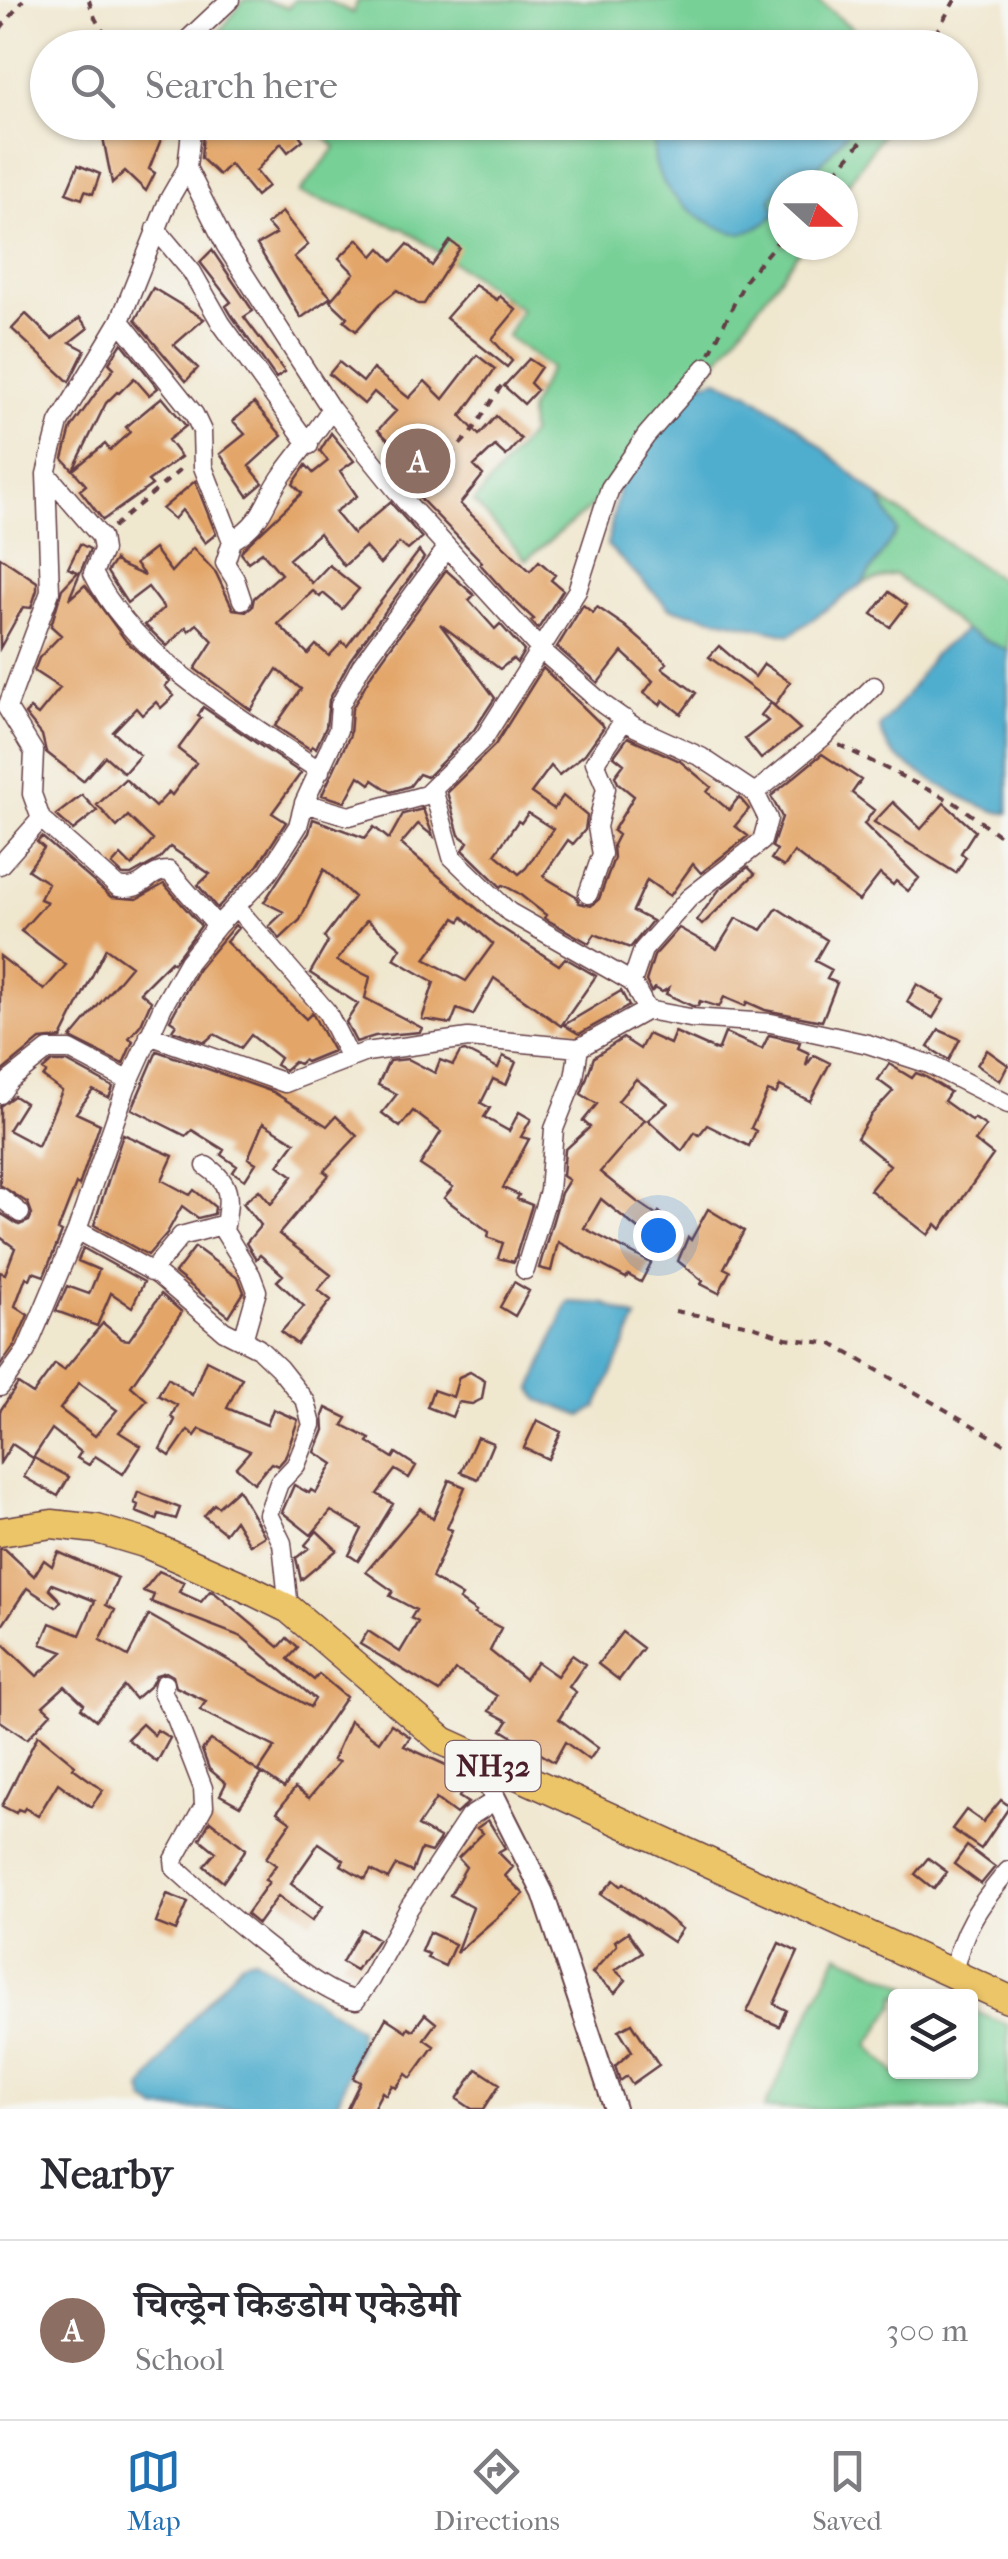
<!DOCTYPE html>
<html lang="en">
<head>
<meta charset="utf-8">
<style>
  body { margin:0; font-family:"IM FELL French Canon","Noto Serif Devanagari",serif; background:#f2f2f3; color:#2b2b33 }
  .controls { position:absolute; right:30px; bottom:30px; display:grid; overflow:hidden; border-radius:10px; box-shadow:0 2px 8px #0004 }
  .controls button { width:90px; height:90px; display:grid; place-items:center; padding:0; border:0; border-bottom:2px solid #e1e1e2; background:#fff; color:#2b2b33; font:50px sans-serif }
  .compass { position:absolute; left:768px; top:170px; width:90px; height:90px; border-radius:50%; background:#fff; box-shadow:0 2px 8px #0004; rotate:111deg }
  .you { position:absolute; left:658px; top:1235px; width:35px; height:35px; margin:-25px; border:8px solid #fff; border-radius:50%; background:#1a73e8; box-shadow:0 0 0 15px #1a73e833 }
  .badge { display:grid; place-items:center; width:65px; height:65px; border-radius:50%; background:#1f6fb2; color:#fff; font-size:32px; font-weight:700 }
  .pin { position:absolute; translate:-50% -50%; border:5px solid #fff; box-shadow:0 2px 10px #0006 }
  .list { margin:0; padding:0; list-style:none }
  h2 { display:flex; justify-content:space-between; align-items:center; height:130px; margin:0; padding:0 40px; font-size:42px }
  h2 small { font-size:32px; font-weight:400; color:#7c7c81 }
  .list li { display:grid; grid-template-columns:65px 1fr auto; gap:30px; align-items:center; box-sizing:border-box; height:180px; padding:0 40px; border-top:2px solid #e1e1e2 }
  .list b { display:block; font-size:38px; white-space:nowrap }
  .list p { margin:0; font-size:32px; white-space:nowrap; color:#7c7c81 }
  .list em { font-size:32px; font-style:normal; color:#7c7c81 }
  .icon { flex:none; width:55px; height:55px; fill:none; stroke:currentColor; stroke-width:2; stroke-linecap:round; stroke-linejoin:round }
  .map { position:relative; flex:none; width:1008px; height:2109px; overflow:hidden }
  .search { position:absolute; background:#fff; box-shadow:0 2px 8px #0004; left:30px; right:30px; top:30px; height:110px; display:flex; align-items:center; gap:25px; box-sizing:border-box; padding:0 35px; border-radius:55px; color:#7c7c81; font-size:38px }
  .sheet { height:310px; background:#fff }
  nav { display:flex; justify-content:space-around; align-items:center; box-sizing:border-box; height:140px; border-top:2px solid #e1e1e2; background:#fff; font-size:28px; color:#7c7c81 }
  nav a { display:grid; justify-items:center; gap:5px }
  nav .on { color:#1f6fb2 }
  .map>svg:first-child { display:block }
  .green { fill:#77d096; stroke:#607860; stroke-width:2.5 }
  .water { fill:#4fadce; stroke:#4c667c; stroke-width:2.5 }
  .building { fill:#e3a567; fill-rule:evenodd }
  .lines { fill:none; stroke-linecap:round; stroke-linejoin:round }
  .minor-casing { stroke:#633d44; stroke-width:21 }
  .tertiary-casing { stroke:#633d44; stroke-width:24 }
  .primary-casing { stroke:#633d44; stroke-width:31 }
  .path { stroke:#633d44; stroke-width:4; stroke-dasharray:8 8; stroke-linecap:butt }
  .minor { stroke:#fff; stroke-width:18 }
  .tertiary { stroke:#fff; stroke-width:20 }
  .primary { stroke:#ecc569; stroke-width:28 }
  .labels { text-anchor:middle; stroke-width:8; stroke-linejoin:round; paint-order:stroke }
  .shield { fill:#f6f6f2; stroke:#7e6067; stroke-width:2.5 }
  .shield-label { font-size:30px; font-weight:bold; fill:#4a1f2b }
</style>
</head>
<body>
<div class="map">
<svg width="1008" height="2109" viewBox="0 0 1008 2109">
  <rect width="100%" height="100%" fill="#f6f6f2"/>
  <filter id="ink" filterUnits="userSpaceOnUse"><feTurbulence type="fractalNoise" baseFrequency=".01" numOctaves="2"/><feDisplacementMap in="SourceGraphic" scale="20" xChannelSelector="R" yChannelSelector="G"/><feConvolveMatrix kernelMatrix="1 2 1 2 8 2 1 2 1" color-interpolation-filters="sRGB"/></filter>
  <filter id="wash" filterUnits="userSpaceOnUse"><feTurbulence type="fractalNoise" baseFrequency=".0048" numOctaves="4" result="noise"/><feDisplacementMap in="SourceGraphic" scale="40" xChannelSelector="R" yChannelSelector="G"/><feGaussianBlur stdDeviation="2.25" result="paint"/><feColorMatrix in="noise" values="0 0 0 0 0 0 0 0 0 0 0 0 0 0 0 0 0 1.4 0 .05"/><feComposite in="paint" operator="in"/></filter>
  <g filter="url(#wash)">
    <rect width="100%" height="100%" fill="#f0e7cf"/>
    <path class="green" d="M244 0H264L288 8 294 0H326L353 13 358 0H817L876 47 230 48 218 34Z
      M309 123H890L843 191V185H783V245H804L700 384 620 483 526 560 474 502 530 434 529 410 550 368 507 336 521 309 404 229 299 193 336 147Z
      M880 498 1008 585V651L965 630 894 574 862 584 897 531Z
      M838 1954 908 1986 901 1996H896L895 2005 868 2045 904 2082 927 2072H970L971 2010 1008 2025V2109H764Z"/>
    <path class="water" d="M844 122 851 128 813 173 795 174 771 199 777 214C767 221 754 231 742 233 732 234 720 228 712 224 673 204 640 168 660 123Z
      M717 379 747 392 795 424 880 498 897 531 862 584 790 635 669 608 607 545 620 483 647 444 700 384Z
      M965 630 1008 651V813C990 817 900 765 889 749 885 743 882 733 880 727L906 696 934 654Z
      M568 1302 605 1304 637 1318 597 1407 582 1416 539 1400 532 1389Z
      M254 1958 359 2029 358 2048 335 2109H157L145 2101 142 2090 184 2028 242 1961Z"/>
    <g id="blocks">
      <path class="building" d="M100 122H168L149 169 155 173 146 191 125 171 112 183Z
        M204 122H290L303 140 288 152 281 143 256 171 268 186 256 196 230 164 219 175 201 158Z
        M78 165 100 174 93 194 85 191 82 199 66 193Z
        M282 212 308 245 294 257 331 297 301 318 257 245 276 234 267 224Z
        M358 239 373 256 380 248 393 261 408 244 432 266 450 241 460 248 424 304H418L397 290 380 304 356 331 344 321 347 317 330 301 354 273 339 258Z
        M212 250 253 311 244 317 285 372 276 378 232 316 226 306 231 302 200 262Z
        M475 285 497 300 500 296 516 310 492 339 512 361 507 367 446 318Z
        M153 288 204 319 174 345 198 368 186 381 135 320Z
        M26 314 52 339 80 318 88 328 70 342 85 350 69 382 12 329Z
        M122 343 158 388 149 395 134 378 119 393 117 392 106 403 73 470 63 459 71 428 114 368 109 363Z
        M477 355 495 369 461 416 479 435 496 416 521 439 506 456 495 446 474 466 483 475 460 504 530 571 539 561 555 575 551 580 563 590 538 629 531 621 534 619 507 594 480 564 482 562 417 495 421 491 412 482 435 462 425 449 409 460 378 430 396 411 374 392 364 404 329 374 339 362 363 382 373 369 409 398 425 381 443 399Z
        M529 359 541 367 530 383 537 390 524 404 504 386Z
        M162 397 186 426 168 440 181 457 148 481 152 485 103 520 80 490 86 485 73 470 105 444 110 450 130 432 126 427Z
        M254 403 282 436 249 466 263 483 248 496 220 454 245 434 233 421Z
        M331 433 354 461 340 471 357 496 335 512 353 534 390 502 422 538 408 550 399 543 380 564 365 547 344 566 319 533 289 559 312 583 329 565 359 589 342 609 323 593 320 597 313 591 278 624 308 654 316 645 329 656 342 642 347 646 419 551 424 558 350 660 329 700 326 727 316 748 312 746 310 749 275 726 301 689 277 669 251 710 195 669 213 641 197 624 189 631 186 627 167 646 145 625 164 608 148 587 127 603 107 572 115 560 120 565 145 576 135 564 154 549 171 572 193 548 216 573 233 609 247 611 252 607 254 598 281 574 262 552 248 562 241 553 243 549 302 493 293 484 306 465 313 473 328 461 320 451Z
        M195 481 216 534 205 543 182 510 174 519 162 509Z
        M80 544 90 549 69 599 85 585 126 641 170 681 165 686 174 696 161 708 156 702 142 715 136 708 113 732 140 755 124 773 105 756 83 781 46 752 42 735 25 714 30 709 38 715 60 688 34 671 39 658 61 635 51 626 62 589 78 572 68 568Z
        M0 557 37 582V590L31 608 23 607 0 648Z
        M446 570 474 595 469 600 495 629 500 624 524 651 517 663 513 659 500 669 440 624 495 698 474 730 427 777 419 774 410 786 391 792 373 780 370 784 359 776 345 802 322 795 350 735 352 709 372 673Z
        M889 592 907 605 890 627 872 614Z
        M583 605 593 613 597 607 625 626 667 663 662 668 696 693 681 714 663 700 660 705 644 693 653 681 622 652 598 683 557 647Z
        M719 646 755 677 764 664 790 682 775 705 709 657Z
        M543 668 604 727 585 754 559 775 551 766 531 793 554 809 563 796 587 816 585 830 573 844 568 840 543 876 576 896 579 903 591 906 599 899 614 858 613 845 618 835 613 831 634 796 618 783 615 776 624 764 614 756 628 737 680 761 711 787 707 792 729 810 739 797 749 809 735 826 748 836 701 873 693 864 670 896 647 880 633 911 652 921 630 948 595 934 589 943 544 918 546 915 518 893 503 885 501 887 463 850 468 842 459 835 447 792 495 745ZM528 813 553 829 526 868 519 874 495 854 518 821 521 823Z
        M771 703 800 729 761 759 745 739 768 721 761 715Z
        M203 707 301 773 272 813 286 822 258 865 217 908 198 885 210 874 170 847 159 859 131 875H123L112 865 121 855 132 866 153 840 128 816 117 827 97 805 125 779 155 807 169 792 172 795 196 763 178 749 201 718 198 716Z
        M822 754 861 780 852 793 874 810 864 824 919 878 908 891 896 881 893 885 880 874 859 901 794 852 784 867 771 859 777 850 772 847 782 817 771 796Z
        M82 795 97 811 73 830 56 815Z
        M893 802 921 829 944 803 975 831 961 853 966 857 956 873 874 822Z
        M423 809 433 836 418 824 401 844 494 923 559 965 565 958 596 976 561 1026 494 978 473 1015 457 1009 451 1024 422 1019 434 982 394 959 401 948 367 920 337 961 370 977 365 998 422 1028 420 1032 375 1036 356 1042 346 1022 358 1004 310 973 328 942 324 937 354 897 324 869 300 920 280 939 269 926 284 912 264 902 309 833 313 819 365 838 374 827 389 839 403 814ZM463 917 493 944 466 981 425 959 455 918 460 921Z
        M42 837 111 897 137 899 164 884 201 926 173 963 171 961 140 992 151 1001 141 1024 129 1038 133 1041 123 1064 71 1038 131 966 106 948 61 1038 40 1040 0 1073V956L44 990 66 965 21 931 47 902 40 899 48 883 28 870 44 848 37 842Z
        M748 867 755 874 702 925 697 920 719 890Z
        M777 908 827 940 815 961 832 970 827 979 837 983 822 1021 765 1010 747 1002 745 1006 724 997 719 1007 700 1001 698 1006H692L666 994 669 988 662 992 655 988 651 992 646 981 654 956 679 928 717 949 736 918 762 930Z
        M235 925 238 928 226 942 306 1019 312 1013 333 1051 306 1062 303 1060 299 1064 294 1062 285 1070 276 1065 280 1058 251 1035 241 1048 214 1034 205 1042 172 1030 176 1024 170 1020 198 969Z
        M917 984 944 1000 933 1018 907 1002Z
        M621 991 629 1006 579 1034 564 1025Z
        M939 1030 960 1039 949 1060 928 1047Z
        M675 1032 718 1051 725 1033 762 1049 769 1035 800 1042 798 1048 809 1053 806 1066 814 1055 830 1063 810 1101 780 1086 776 1094 768 1091 751 1128 756 1131 749 1146 707 1125 699 1135 695 1132 682 1151 648 1120 668 1103 636 1079 618 1101 645 1120 600 1172 636 1201 657 1215 659 1212 671 1223 659 1246 601 1199 584 1228 651 1263 641 1282 628 1275 626 1278 558 1242 551 1271 539 1268 561 1193 569 1180 563 1176 565 1150 590 1127 583 1121 597 1104 581 1094 594 1057 623 1038 640 1049 648 1034 670 1044Z
        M987 1050 1008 1065 1000 1081 977 1065Z
        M157 1051 273 1092 327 1126 336 1116 357 1136 324 1171 329 1175 279 1234 331 1275 318 1290 331 1300 297 1344 281 1332 304 1306 277 1281 283 1275 260 1255 256 1259 246 1243 261 1225 243 1203 259 1190 271 1204 293 1176 278 1165 295 1142 263 1123 248 1158 256 1163 245 1180 233 1172 237 1166 221 1155 224 1150 192 1130 186 1136 132 1109Z
        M465 1051 498 1068 503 1056 516 1062 506 1085 493 1079 481 1103 490 1108 484 1117 509 1131 519 1112 531 1119 521 1137 529 1139 503 1188 519 1195 517 1199 532 1205 514 1262 498 1258 503 1243 488 1237 489 1232 444 1198 453 1187 420 1165 441 1132 413 1111 400 1127 382 1113 397 1094 378 1085 389 1061 408 1059 435 1073 440 1060 453 1065 460 1052Z
        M52 1062H67L113 1087 109 1098 93 1090 76 1113 100 1124 79 1186 76 1184 58 1230 62 1232 44 1276 33 1272 30 1279 26 1277 15 1306 28 1315 14 1346 0 1366V1272L5 1274 15 1248 0 1237V1213L19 1225 29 1221 32 1214 28 1203 0 1185V1106L14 1096 25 1103 8 1130 38 1146 62 1091 43 1077 46 1073 43 1070Z
        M889 1064 912 1078 916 1073 924 1076 950 1092 944 1101 972 1121 974 1118 986 1126 975 1141 993 1155 941 1229 936 1224 928 1235 870 1190 890 1165 857 1138 871 1115 893 1091 878 1080Z
        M123 1134 173 1156 162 1180 190 1195 194 1190 215 1207 214 1214 198 1218 182 1206 167 1233 148 1255 94 1225Z
        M708 1209 744 1231 724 1268 730 1271 719 1293 701 1284 703 1281 678 1261 688 1237 691 1240Z
        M195 1247 239 1279 244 1292 229 1316 175 1273Z
        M83 1248 144 1282 132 1307 111 1293 97 1326 56 1311 67 1286 89 1294 99 1270 78 1261Z
        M514 1282 529 1291 515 1316 500 1307Z
        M161 1294 182 1312 131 1386 147 1400 119 1432 141 1446 123 1474 95 1456 89 1465 77 1458 81 1452 52 1429 33 1458 12 1444 0 1463V1411L18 1384 33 1394 55 1364 64 1370 103 1323 122 1339 129 1340ZM79 1383 117 1410 95 1436 60 1409Z
        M206 1360 242 1378 227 1408 267 1425 273 1409 298 1420 285 1458 278 1466 271 1463 254 1483 236 1467 250 1451 200 1429 195 1436 188 1430 170 1456 160 1449 175 1420 171 1417 177 1405 158 1395 168 1378 192 1395Z
        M470 1372 485 1381 482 1399 472 1404 458 1402 452 1417 427 1407 433 1390 453 1397 459 1377Z
        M326 1408 347 1418 343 1425 370 1439 368 1442 393 1458 396 1453 416 1466 409 1478 395 1470 377 1494 393 1504 358 1561 349 1555 362 1529 331 1511 311 1535 282 1512 294 1485 309 1493 311 1490 316 1493 333 1464 315 1452 324 1430 323 1416Z
        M537 1420 561 1432 548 1459 524 1448Z
        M477 1437 493 1443 478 1479 461 1472Z
        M34 1458 69 1477 58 1496 24 1477Z
        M449 1480 465 1487 447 1528 452 1530 432 1578 462 1596 459 1600 476 1612 474 1614 501 1628 490 1651 525 1679 537 1662 557 1676 572 1655 585 1664 569 1687 576 1692 559 1719 598 1748 589 1760 565 1742 554 1762 502 1730 508 1721 489 1711 497 1696 463 1674 455 1670 440 1692 360 1644 368 1631 400 1652 418 1622 411 1618 416 1610 390 1596 393 1591 366 1572 420 1508 433 1519Z
        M238 1489 265 1536 250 1545 235 1520 225 1533 204 1516 214 1504 218 1507Z
        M138 1492 180 1508 176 1519 159 1514 157 1520 136 1512 138 1505 134 1503Z
        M317 1531 337 1550 301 1580 296 1558 309 1548 305 1545Z
        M0 1549H5L34 1576 44 1560 52 1566 58 1552 118 1578 106 1605 115 1610 100 1640 128 1656 149 1615 310 1707 315 1699 242 1637 151 1602 154 1595 143 1591 159 1571 184 1582 179 1592 201 1602 210 1591 215 1593 279 1647 287 1638 298 1648 288 1659 314 1680 319 1674 346 1697 284 1788 259 1771 275 1747 200 1710 206 1701 176 1687 173 1676 166 1672 156 1675 151 1685 135 1699 124 1686 96 1720 81 1708 84 1704 65 1686 43 1706 51 1713 27 1739 0 1721V1641L37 1676 63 1652 41 1644 50 1623 80 1635 95 1601 52 1584 49 1589 61 1601 56 1607 27 1588 0 1629Z
        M622 1632 643 1648 619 1680 598 1664Z
        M350 1721 379 1742 391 1724 410 1737 404 1746 468 1775 459 1797 468 1803 456 1814 436 1799 418 1826 440 1838 439 1841 431 1852 421 1849 412 1872 396 1865 388 1879 371 1870 365 1879 341 1865 344 1860 319 1843 291 1883 323 1906 312 1921 278 1896 258 1924 246 1914 269 1882 265 1880 276 1865 266 1858 291 1822 277 1812 295 1788 309 1798 339 1762 333 1760Z
        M142 1724 154 1735 157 1730 170 1738 157 1762 127 1739Z
        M38 1735 75 1765 73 1768 103 1790 91 1807 58 1783 38 1816 25 1808 23 1811 18 1809 16 1813 2 1806Z
        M211 1740 262 1774 240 1806 220 1795 226 1783 209 1769 202 1750Z
        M1001 1800 1008 1805V1809L981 1849 952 1829 966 1810 983 1822Z
        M488 1820 505 1848 498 1852 513 1867 505 1876 524 1894 456 1953 473 1908 450 1895 466 1867 458 1858 483 1833 477 1828Z
        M210 1821 246 1849 223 1882 204 1866 216 1852 200 1839Z
        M967 1846 995 1867 981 1884 954 1864Z
        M928 1858 947 1872 934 1889 915 1874Z
        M614 1880 621 1886 624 1883 682 1929 673 1942 601 1894Z
        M167 1894 188 1902 176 1931 156 1923Z
        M361 1929 378 1939 356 1970 342 1962Z
        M429 1932 455 1944 445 1966 427 1958 429 1954 421 1951Z
        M628 1932 642 1952 615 1970 626 1980 615 1993 592 1973 617 1945 615 1941Z
        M779 1943 798 1952 774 2004 786 2010 779 2026 747 2012Z
        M425 2014 436 2023 424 2039 434 2046 411 2078 406 2074 396 2088 392 2085 386 2095 382 2092 373 2109H347L360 2082 353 2078 386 2018 406 2031 408 2027 413 2030Z
        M632 2023 659 2065 632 2084 627 2076 620 2081 615 2066 632 2051 619 2030Z
        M477 2069 500 2084 484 2109H472L457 2099Z"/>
    </g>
  </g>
  <g filter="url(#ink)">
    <use href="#blocks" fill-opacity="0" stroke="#633d44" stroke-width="2.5"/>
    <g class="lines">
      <defs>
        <path id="minor" d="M179 48 230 0
          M192 122 187 168 168 201 120 321 59 423 46 474 50 592 7 708 34 752 32 794 41 819 118 887C145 893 147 870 169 871L217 926
          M187 168 226 246 331 409 405 501 539 648 604 705 635 727 701 757 755 793
          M156 229 192 272 221 323 309 445
          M120 321 194 414 202 431 203 467 232 541 225 563 235 579 242 600
          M47 474 101 537 103 550 93 573C135 659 243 718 320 771
          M232 541C267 519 263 501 284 473 300 451 317 432 331 409
          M433 789 452 857 509 912 632 982
          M304 803 349 816 426 795 484 738 577 591 610 488 646 436 706 367
          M0 865 41 819
          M588 894 602 854 597 827 606 788 595 762 625 719
          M237 908 327 1012 350 1058
          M647 1010 632 982 643 950 689 898 762 841 768 819 755 793 823 737 874 686
          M149 1035 285 1083 366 1052 468 1038 579 1048 647 1010 690 1018 771 1023 868 1044 929 1064 1008 1104
          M0 1094 10 1080 48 1050H70L129 1081
          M206 1166C234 1185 229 1200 224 1231L251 1275 257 1291 243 1340
          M0 1197 20 1213
          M77 1230 158 1275 224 1331 258 1348 279 1368 306 1402 312 1425 296 1465 279 1483 268 1514 282 1543 289 1609
          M525 1270 549 1191 554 1129 574 1078 579 1048
          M151 1272 181 1236 225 1224
          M0 1387 26 1351 77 1230 126 1088 163 1006 188 962 217 926 268 873 298 826 304 803 338 730 340 705 361 666 447 548
          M164 1684 162 1692 176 1718 203 1788 204 1806 174 1860 175 1868C208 1898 317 1996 356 2000L370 1980 409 1908 469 1817 496 1800
          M953 1975C961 1930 980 1904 1008 1871"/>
        <path id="tertiary" d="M475 1758 543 1893 615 2109"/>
        <path id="primary" d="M0 1532 52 1524 97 1529 144 1543 238 1584 289 1609 443 1741 1008 1999"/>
      </defs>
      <use href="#minor" class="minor-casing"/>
      <use href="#tertiary" class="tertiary-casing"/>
      <use href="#primary" class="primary-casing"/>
      <path class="path" d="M89 0C95 23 103 36 124 48
        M0 29 23 0
        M927 48 955 0
        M825 185 878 122
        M710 353 746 279 783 235
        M416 491 472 432 503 383
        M113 527 186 465
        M839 745 955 803 1008 842
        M675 1311 750 1325 786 1338 832 1344 1008 1446"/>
      <use href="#minor" class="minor"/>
      <use href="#tertiary" class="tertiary"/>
      <use href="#primary" class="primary"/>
    </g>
  </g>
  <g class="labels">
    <rect class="shield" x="445.5" y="1741" width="95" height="50" rx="8"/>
    <g class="shield-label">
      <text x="493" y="1776">NH32</text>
    </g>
  </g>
</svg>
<div class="controls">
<button><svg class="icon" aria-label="layers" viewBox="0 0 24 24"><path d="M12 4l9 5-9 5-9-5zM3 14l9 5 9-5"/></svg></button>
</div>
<svg class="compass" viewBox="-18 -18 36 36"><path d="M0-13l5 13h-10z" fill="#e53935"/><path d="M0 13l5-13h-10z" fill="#7c7c81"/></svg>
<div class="you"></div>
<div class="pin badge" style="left:418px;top:461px;background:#8d6e63">A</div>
<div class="search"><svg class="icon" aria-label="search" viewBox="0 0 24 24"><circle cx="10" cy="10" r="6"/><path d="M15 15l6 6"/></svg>Search here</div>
</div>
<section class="sheet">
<h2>Nearby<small></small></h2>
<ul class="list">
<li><span class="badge" style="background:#8d6e63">A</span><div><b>चिल्ड्रेन किङडोम एकेडेमी</b><p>School</p></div><em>300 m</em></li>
</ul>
</section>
<nav>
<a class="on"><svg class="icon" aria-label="map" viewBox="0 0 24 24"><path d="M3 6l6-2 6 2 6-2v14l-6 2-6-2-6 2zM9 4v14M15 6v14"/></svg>Map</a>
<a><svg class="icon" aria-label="directions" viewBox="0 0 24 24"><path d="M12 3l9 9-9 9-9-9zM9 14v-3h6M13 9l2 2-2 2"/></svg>Directions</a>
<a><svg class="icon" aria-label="saved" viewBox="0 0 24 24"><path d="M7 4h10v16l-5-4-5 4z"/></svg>Saved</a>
</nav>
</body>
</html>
